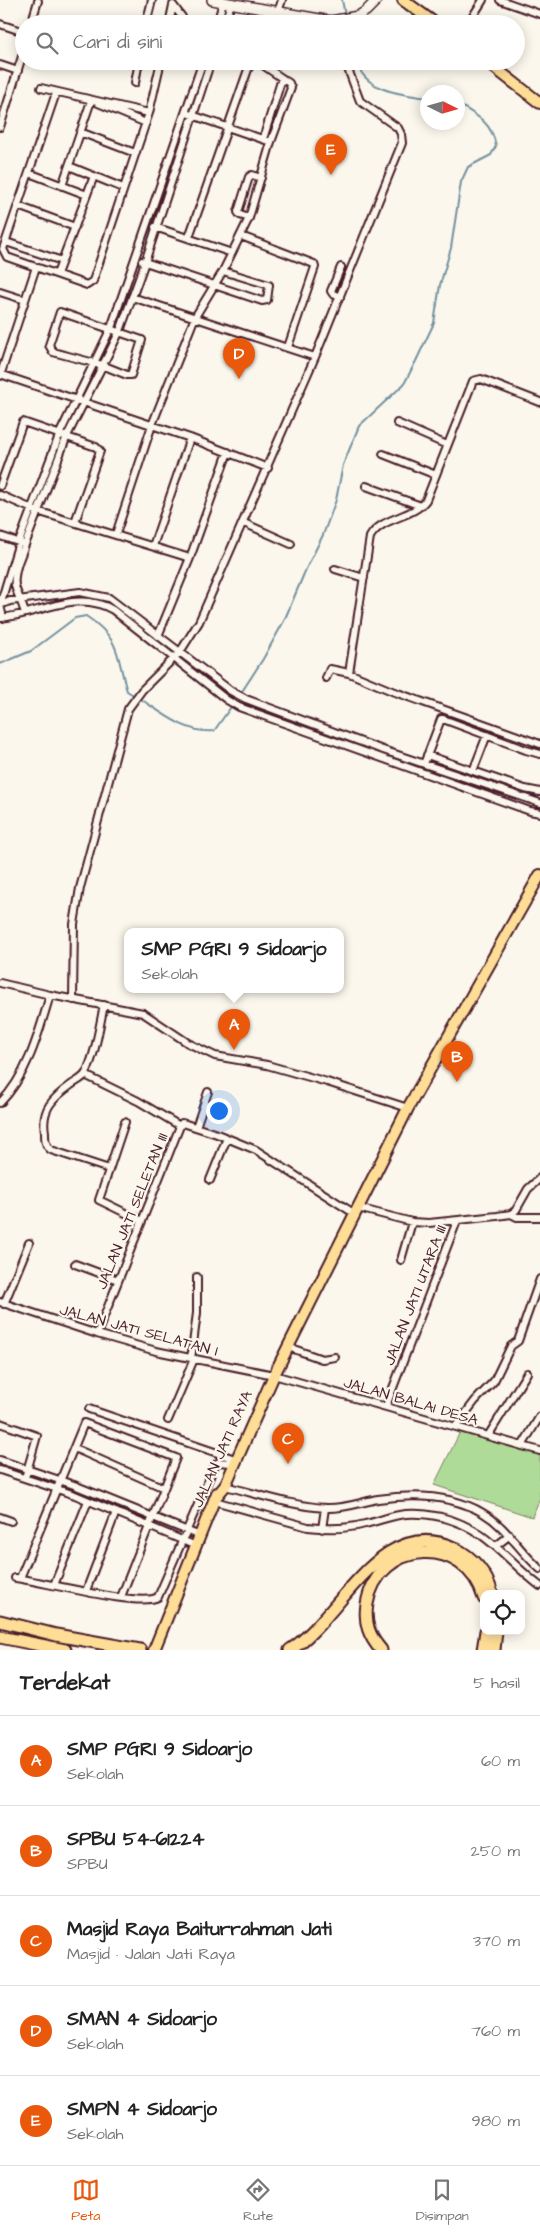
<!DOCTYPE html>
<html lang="id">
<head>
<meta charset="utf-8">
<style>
  body { margin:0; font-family:"Architects Daughter",sans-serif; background:#f6f6f6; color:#222 }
  .controls { position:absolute; right:15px; bottom:15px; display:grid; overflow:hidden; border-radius:10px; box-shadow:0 2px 12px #0003 }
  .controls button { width:45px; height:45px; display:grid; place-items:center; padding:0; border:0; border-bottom:1px solid #e0e0e0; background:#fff; color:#222; font:25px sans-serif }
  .compass { position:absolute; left:420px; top:85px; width:45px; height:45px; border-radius:50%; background:#fff; box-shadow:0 2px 12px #0003; rotate:95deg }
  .you { position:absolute; left:218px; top:1110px; width:18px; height:18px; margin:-12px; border:4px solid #fff; border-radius:50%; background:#1a73e8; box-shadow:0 0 0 8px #1a73e833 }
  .badge { display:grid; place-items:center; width:32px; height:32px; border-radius:50%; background:#ea580c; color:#fff; font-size:16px; font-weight:700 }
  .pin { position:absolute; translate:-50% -41px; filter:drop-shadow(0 1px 2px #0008) }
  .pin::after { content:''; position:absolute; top:26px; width:18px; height:15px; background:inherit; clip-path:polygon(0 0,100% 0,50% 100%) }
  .popup { position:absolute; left:124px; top:928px; width:220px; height:65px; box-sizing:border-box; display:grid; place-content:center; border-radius:10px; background:#fff; filter:drop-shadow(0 1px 4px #0005); font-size:16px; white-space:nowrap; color:#767676 }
  .popup b { font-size:19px; color:#222 }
  .popup::after { content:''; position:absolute; left:50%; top:100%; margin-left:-10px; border:10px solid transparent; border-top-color:#fff }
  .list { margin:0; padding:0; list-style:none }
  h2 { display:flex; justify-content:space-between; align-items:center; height:65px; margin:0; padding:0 20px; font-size:21px }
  h2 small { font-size:16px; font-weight:400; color:#767676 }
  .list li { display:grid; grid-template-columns:32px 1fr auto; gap:15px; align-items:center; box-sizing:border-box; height:90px; padding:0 20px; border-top:1px solid #e0e0e0 }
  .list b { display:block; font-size:19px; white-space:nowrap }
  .list p { margin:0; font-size:16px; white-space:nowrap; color:#767676 }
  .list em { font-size:16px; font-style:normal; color:#767676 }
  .icon { flex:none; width:28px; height:28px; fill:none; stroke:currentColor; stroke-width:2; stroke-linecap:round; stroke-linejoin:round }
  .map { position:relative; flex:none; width:540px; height:1650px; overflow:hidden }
  .search { position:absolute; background:#fff; box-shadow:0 2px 12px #0003; left:15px; right:15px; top:15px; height:55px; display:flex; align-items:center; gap:12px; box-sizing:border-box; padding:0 18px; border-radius:28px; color:#767676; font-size:19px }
  .sheet { height:515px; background:#fff }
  nav { display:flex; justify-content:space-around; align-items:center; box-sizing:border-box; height:70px; border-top:1px solid #e0e0e0; background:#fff; font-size:14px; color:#767676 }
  nav a { display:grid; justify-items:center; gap:2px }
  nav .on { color:#ea580c }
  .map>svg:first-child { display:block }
  .green { fill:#afdb99; stroke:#7c7d62 }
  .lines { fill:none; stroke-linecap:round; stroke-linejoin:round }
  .stream { stroke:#7592a1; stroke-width:2 }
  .street-casing { stroke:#4a1f2b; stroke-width:10 }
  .secondary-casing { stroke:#4a1f2b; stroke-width:12 }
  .primary-casing { stroke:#4a1f2b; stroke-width:14 }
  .highway-casing { stroke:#4a1f2b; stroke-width:15 }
  .street { stroke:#fbf7ec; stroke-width:6 }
  .secondary { stroke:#fbf7ec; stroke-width:9 }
  .primary { stroke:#fedd96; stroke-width:10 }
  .highway { stroke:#fedd96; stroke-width:11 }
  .labels { text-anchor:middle; stroke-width:4.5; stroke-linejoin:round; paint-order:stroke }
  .street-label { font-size:15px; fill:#4a1f2b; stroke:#fbf7ec }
</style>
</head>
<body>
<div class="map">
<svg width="540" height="1650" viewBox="0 0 540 1650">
  <rect width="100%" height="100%" fill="#fbf7ec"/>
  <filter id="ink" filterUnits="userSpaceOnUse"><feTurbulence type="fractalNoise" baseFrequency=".02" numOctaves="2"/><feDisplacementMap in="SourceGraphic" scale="10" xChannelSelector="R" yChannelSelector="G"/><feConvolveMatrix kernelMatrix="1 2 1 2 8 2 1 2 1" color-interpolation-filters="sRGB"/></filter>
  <g filter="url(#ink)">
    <path class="green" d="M460 1432 540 1454V1498L532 1517 434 1485Z"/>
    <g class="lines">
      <path class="stream" d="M342 0 345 15
        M356 61C365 92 401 94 428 98
        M0 664 31 651 75 618 86 616C122 640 116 655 127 691L135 696
        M241 693 263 659 284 621 306 569 323 535 336 500 343 465 359 426 404 384 416 361 434 323 440 285 451 248 461 182 468 167 491 155 496 146C492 123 477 115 458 104
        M139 698C161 712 186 734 214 731L238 697"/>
      <defs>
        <path id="street" d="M500 0 540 14
          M278 12 282 0
          M0 24 24 32
          M31 24 38 1
          M146 24 152 0
          M169 24 173 5 182 17 181 24
          M217 24 223 2
          M224 24 231 4
          M468 24 483 0
          M0 65 18 71
          M135 83 139 61
          M41 88 149 113
          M56 93 3 249 7 257 87 285 93 281 149 113 161 61
          M98 103 146 123
          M189 114 271 142
          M0 127 24 50
          M80 132 135 153
          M263 139 282 78
          M69 166 123 188
          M29 173 87 195
          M62 186 91 101
          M18 206 75 227
          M249 218 240 215 238 212 249 177 252 175 261 178
          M155 227 232 253
          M241 236 314 264 315 267 288 347
          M189 237 251 61
          M6 242 62 261
          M142 261 262 301 267 300 269 285 223 271
          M57 274 94 176
          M0 292 25 300
          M132 297 315 357
          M340 297 333 294 331 291 341 267
          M60 312 142 340 131 375H127L102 365 53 352 49 345Z
          M0 374 190 438 268 468
          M0 376 36 267
          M397 423 447 445
          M383 454 436 475
          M0 486 23 422 96 447 100 451 75 522
          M366 486 421 506
          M0 495 37 511 190 558
          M244 523 291 544
          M116 534 152 425 195 317 223 271 249 218 271 142 291 88 289 83 257 61
          M0 536 21 543
          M153 546 190 438
          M335 569 364 578
          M0 605 10 601 80 592 109 598 231 691 246 699 380 749 540 803
          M25 613C18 589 10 590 18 563L67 436 120 331 145 262 211 61
          M0 618C39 615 76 588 113 610L227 700 239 707 530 811 540 813
          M3 618 0 605 19 542 60 433 111 328 203 61
          M158 636 190 558 228 452
          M349 673 370 537C382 516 412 519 426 500L473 381 481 379 540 402
          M326 678 330 669 349 673 392 691 540 744
          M427 755 525 789 540 792
          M424 764 441 719H443L526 750 540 754
          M473 771 487 735
          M0 983 50 995 143 1013 188 1043 215 1056 267 1065 327 1082 408 1108
          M73 1000 74 924 80 888 128 709 142 690 180 652 199 622 315 357 402 143 401 134 398 128 360 101 345 61
          M104 1005C99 1028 96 1052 86 1073 83 1079 76 1081 71 1085 53 1098 41 1109 45 1132 45 1140 45 1145 51 1150L109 1169
          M85 1075 138 1101 180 1126
          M0 1103C28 1075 39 1032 50 995
          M125 1122 99 1200 142 1221
          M180 1126 182 1123 186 1124 217 1134 256 1150 355 1214
          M196 1127 208 1092
          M210 1180 227 1138
          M358 1208 412 1222 429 1223 497 1216 511 1214 516 1210 528 1189 540 1178
          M511 1214 517 1217H540
          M401 1260 412 1222
          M75 1264 118 1280
          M0 1302 97 1334 156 1351 274 1375 540 1451
          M4 1304 29 1243
          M97 1334 180 1126
          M288 1347 322 1359 335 1357
          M191 1359 197 1313V1277
          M386 1406 457 1221
          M89 1409 232 1458
          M168 1420 194 1359
          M0 1423 37 1436 25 1478
          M456 1426 475 1401 494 1381 511 1346 518 1341 540 1279
          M488 1436 527 1373
          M522 1446 540 1416
          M74 1448 164 1488
          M0 1460 74 1485 200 1536
          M0 1470 75 1495 196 1546
          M225 1486C258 1494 292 1506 326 1508 344 1509 361 1502 378 1499 413 1494 452 1495 483 1513 507 1527 519 1551 540 1569
          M218 1502 308 1527C326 1529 347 1529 365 1524 376 1522 387 1517 399 1515 413 1512 427 1514 441 1517 489 1529 503 1558 540 1586
          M0 1517 11 1521
          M322 1529 325 1508
          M496 1546 510 1535
          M15 1578C42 1581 140 1608 158 1597L215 1465 219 1462 230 1463
          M20 1578 84 1423 176 1458 121 1597
          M54 1585 88 1501
          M86 1591 116 1512"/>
        <path id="secondary" d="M212 0 331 21 358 16 366 11 377 0"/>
        <path id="primary" d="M403 0 436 24
          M486 61 540 103
          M215 1498 225 1486 274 1375 408 1108 540 875
          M154 1650 217 1493"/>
        <path id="highway" d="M0 1621 56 1635 140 1650
          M0 1637 65 1650
          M290 1650C340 1619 380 1514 454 1548 473 1557 487 1574 492 1594
          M381 1650C369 1636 364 1623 367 1604 378 1539 466 1534 484 1598
          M483 1650 486 1631
          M494 1650 496 1631"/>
      </defs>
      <use href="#street" class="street-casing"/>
      <use href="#secondary" class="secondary-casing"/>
      <use href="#primary" class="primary-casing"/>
      <use href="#highway" class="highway-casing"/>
      <use href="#street" class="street"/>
      <use href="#secondary" class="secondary"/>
      <use href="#primary" class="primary"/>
      <use href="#highway" class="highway"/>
    </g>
  </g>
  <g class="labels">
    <g class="street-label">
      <text transform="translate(132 1211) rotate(-68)" y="5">JALAN JATI SELETAN III</text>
      <text transform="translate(415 1295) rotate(-69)" y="5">JALAN JATI UTARA III</text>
      <text transform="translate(139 1330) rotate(15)" y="5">JALAN JATI SELATAN I</text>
      <text transform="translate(411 1401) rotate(16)" y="5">JALAN BALAI DESA</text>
      <text transform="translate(222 1449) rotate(-66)" y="5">JALAN JATI RAYA</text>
    </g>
  </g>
</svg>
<div class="controls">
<button><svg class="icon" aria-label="locate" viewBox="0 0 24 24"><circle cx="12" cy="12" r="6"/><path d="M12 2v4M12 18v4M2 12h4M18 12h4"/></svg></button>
</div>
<svg class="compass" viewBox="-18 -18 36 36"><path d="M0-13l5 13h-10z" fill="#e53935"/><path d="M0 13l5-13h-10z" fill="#767676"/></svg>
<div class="you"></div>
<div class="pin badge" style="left:234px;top:1050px">A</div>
<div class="popup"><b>SMP PGRI 9 Sidoarjo</b>Sekolah</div>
<div class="pin badge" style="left:457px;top:1082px">B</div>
<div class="pin badge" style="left:288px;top:1464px">C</div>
<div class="pin badge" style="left:239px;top:379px">D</div>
<div class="pin badge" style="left:331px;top:175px">E</div>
<div class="search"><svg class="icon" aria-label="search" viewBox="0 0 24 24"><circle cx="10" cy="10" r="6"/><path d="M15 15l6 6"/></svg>Cari di sini</div>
</div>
<section class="sheet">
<h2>Terdekat<small>5 hasil</small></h2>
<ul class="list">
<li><span class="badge">A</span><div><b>SMP PGRI 9 Sidoarjo</b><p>Sekolah</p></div><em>60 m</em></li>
<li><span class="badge">B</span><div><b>SPBU 54-61224</b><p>SPBU</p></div><em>250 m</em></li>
<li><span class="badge">C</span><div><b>Masjid Raya Baiturrahman Jati</b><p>Masjid · Jalan Jati Raya</p></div><em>370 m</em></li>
<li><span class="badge">D</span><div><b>SMAN 4 Sidoarjo</b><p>Sekolah</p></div><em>760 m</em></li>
<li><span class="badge">E</span><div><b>SMPN 4 Sidoarjo</b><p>Sekolah</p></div><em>980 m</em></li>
</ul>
</section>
<nav>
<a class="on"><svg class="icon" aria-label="map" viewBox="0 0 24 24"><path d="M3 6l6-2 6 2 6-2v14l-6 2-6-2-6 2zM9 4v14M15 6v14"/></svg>Peta</a>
<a><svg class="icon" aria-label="directions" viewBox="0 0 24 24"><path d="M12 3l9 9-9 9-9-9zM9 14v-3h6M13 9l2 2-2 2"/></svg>Rute</a>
<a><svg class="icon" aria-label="saved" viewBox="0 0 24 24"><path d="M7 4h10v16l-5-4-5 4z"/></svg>Disimpan</a>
</nav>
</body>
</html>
